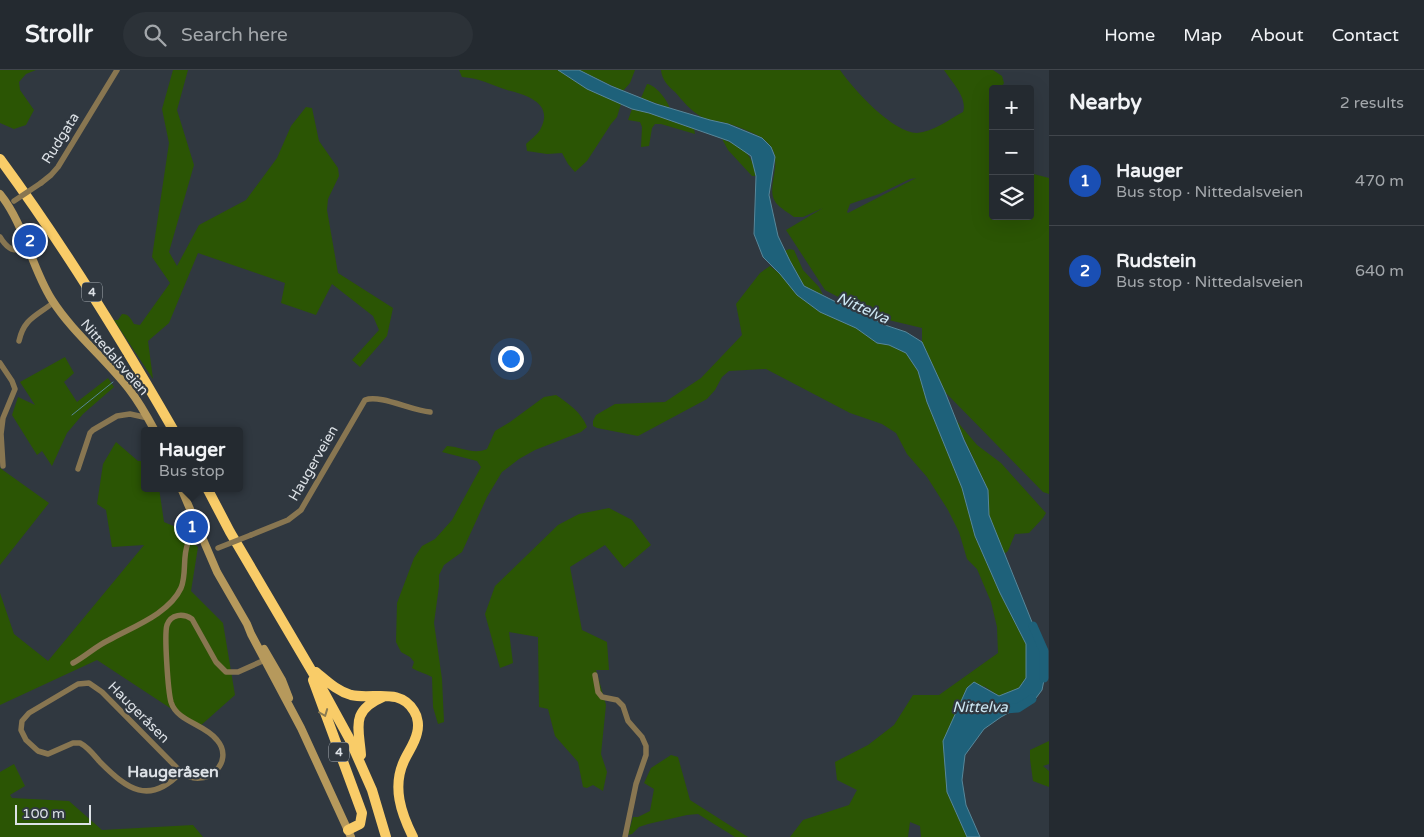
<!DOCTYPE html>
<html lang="en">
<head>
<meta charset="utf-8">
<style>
  body { margin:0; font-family:"Varela Round",sans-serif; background:#2c3238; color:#f1f3f6 }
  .controls { position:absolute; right:15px; top:15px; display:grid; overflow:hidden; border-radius:5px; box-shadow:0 5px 20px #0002 }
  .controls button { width:45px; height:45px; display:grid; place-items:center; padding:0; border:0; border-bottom:1px solid #41464c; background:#242a30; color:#f1f3f6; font:25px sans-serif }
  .scale { position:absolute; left:15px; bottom:12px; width:76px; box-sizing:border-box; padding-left:5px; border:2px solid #dce1e6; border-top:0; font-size:14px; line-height:18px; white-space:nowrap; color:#dce1e6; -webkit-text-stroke:4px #303840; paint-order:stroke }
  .you { position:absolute; left:510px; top:288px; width:18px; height:18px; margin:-12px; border:4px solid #fff; border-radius:50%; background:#1a73e8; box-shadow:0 0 0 8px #1a73e833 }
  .badge { display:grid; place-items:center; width:32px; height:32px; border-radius:50%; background:#8bbbb9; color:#fff; font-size:16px; font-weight:700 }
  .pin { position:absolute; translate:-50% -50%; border:2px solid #fff; box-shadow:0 1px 5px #0006 }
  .popup { position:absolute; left:141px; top:357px; width:102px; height:65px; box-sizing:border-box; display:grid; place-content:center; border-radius:5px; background:#242a30; filter:drop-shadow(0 1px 4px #0005); font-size:16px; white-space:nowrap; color:#a3a7ab }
  .popup b { font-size:19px; color:#f1f3f6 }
  .popup::after { content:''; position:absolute; left:50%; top:100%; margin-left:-10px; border:10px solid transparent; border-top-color:#242a30 }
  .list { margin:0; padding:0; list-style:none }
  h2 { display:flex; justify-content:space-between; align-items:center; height:65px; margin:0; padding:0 20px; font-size:21px }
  h2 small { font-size:16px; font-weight:400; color:#a3a7ab }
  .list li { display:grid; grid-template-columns:32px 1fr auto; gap:15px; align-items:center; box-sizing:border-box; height:90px; padding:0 20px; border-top:1px solid #41464c }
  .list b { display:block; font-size:19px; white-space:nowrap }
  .list p { margin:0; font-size:16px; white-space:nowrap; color:#a3a7ab }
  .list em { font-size:16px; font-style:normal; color:#a3a7ab }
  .icon { flex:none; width:28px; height:28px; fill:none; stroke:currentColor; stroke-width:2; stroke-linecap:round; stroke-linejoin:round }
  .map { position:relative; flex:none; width:1049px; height:767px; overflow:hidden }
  header { display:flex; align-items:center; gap:30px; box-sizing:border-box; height:70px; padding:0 25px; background:#242a30; border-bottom:1px solid #41464c }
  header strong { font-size:24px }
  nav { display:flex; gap:28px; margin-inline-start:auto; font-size:18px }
  .search { width:350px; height:45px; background:#2c3238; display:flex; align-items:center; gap:12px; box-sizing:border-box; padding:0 18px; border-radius:28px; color:#a3a7ab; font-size:19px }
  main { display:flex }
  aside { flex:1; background:#242a30 }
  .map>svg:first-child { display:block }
  .green { fill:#2b5504; fill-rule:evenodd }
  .water { fill:#1e617a; stroke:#57879a }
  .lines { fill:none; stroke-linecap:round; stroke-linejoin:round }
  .stream { stroke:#57879a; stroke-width:1 }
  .river { stroke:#1e617a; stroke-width:9 }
  .street { stroke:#887651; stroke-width:5.5 }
  .secondary { stroke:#b6995c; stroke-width:8 }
  .highway { stroke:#f9cc68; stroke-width:10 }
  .street-bridge { stroke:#887651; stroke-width:5.5 }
  .oneway { stroke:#8a7b52 }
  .labels { text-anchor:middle; stroke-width:4.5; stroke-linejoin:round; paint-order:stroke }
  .shield { fill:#303840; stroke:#a8aeb4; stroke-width:1 }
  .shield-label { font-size:12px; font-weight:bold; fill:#dce1e6 }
  .street-label { font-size:14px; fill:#dce1e6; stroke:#303840 }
  .water-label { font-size:15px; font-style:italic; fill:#cde7f3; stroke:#303840 }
  .quarter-label { font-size:16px; font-weight:bold; fill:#dce1e6; stroke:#303840 }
</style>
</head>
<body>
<header>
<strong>Strollr</strong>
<div class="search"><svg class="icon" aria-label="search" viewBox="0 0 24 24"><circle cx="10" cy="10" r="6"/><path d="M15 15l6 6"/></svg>Search here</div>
<nav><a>Home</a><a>Map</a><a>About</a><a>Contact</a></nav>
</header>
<main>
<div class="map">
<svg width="1049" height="767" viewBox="0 0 1049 767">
  <rect width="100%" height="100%" fill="#303840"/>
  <path class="green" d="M0 0H36L26 4 19 12 20 20 34 40 26 55 14 59 0 53Z
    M173 0H188L177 40 194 95 169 182 177 196 199 155 246 130 277 88 291 56 306 37 312 38 319 71 338 98 339 106 328 129 327 140 338 203 393 238 387 266 360 297 352 290 379 260 373 246 332 214 316 245 281 233 285 213 198 183 169 253 148 271 153 309 114 250H118L122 244C129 244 131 249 134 254L140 255 170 213 152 187 169 73 162 39Z
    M459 0H558L587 19 621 34 617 47 611 54 587 91 575 102 568 94 562 83 547 84 527 81 526 74C530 70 537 65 540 60 555 33 526 25 507 20 491 15 480 8 462 7Z
    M579 0H635L630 13 623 21Z
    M661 0H840C853 19 893 63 917 63 933 62 950 49 963 42 968 28 951 11 944 0H993L1002 6 1004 13 1000 19H993V146H1030V103L1049 108V424L1043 422 945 322 922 272V258L876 247 825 220 786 160 823 138 803 147H794C789 143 780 138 776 133 763 116 790 87 762 68 752 62 737 56 726 53 717 51 708 51 700 46 691 41 682 30 675 22 668 16 662 10 661 0ZM916 108 848 143 847 142 850 134 879 124 910 109Z
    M647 14C656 15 667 30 670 38L641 28Z
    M632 39 649 43 694 59 695 64 661 54H655L652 58 649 76 641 77 642 57 640 52 628 50Z
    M722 69C743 77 752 83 756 106H752L728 80Z
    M789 179 794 180 803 200 819 217 823 225 804 216 785 181Z
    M770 196 780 204 797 225 820 242 856 258 877 273 889 275 906 283 918 301 927 332 962 418 975 466 1000 523 1026 574V608L1019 618 999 626 984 616 947 722 967 767H921L920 756 910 752 908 767H790L803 750 849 735 857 720 837 710 835 692 868 675 894 655 913 625H939L998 583 997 557 991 532 977 499 967 489 959 462 948 440 927 407 907 384 896 363 882 354 850 343 766 299 729 301 722 307 715 320 707 329 638 366 597 358 593 356V351L596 345 615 334 665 332 701 308 742 265 736 234 760 203Z
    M65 287 74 303 64 312 77 332 108 308 114 317 83 344 67 363 52 396 42 381 37 385 12 345 18 327 35 335 20 312Z
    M556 325C568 333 582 343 587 357L581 362 535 380 519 389 502 402 487 427 462 482 444 495 439 505V516L434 553 442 609 444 652 438 654 433 637 432 607C425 603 418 602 412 598L414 592 410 587 401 582 396 572 397 533 414 488 422 476 435 469 452 450 481 397 477 391 442 382 447 376C462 377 473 385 487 379L495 361 510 352 544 327Z
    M955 349 977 375 1001 393 1046 443 1043 448 1029 463 1015 464 1008 481 1004 484 989 445 988 420Z
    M116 372 138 391H144V418H159L164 452 178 458 184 467 198 477 191 521 223 553 235 625 199 657 97 590 0 635V523L14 564 48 591 144 475 112 477 106 440 97 434 103 394Z
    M0 398 49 433 0 495Z
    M609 438 632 450 651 475 624 498 605 475 570 497 582 560 607 572 609 600H596L606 635 601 684 607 702 603 721 593 715 587 718 583 717 578 692 555 666 548 639 539 637 538 567 509 562 513 593 500 598 485 544 495 516 558 455 579 444Z
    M1049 671V694L1043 696 1049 701V717L1033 711 1030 689V680Z
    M671 685 678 687 690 730 748 767H735L698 744 687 745 648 754 639 757 632 764 628 765 633 747H638L650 741 654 719 644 713 651 698Z
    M14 694 25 716 10 725 12 728 69 731 102 760 193 755 203 767H0V702Z"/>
  <path class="water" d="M558 0H579L611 16 656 34 710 50 728 54 762 68 771 77 775 87 769 125 778 166 790 191 804 216 838 233 857 237 882 254 906 262 922 272 945 322 964 370 988 420 989 445 1044 582 1045 605 1042 620 1036 628 1001 647 984 659 965 685 962 710 966 735 980 767H967L947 722 943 671 967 618 974 612 999 626 1019 618 1026 608V574L1000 523 975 466 962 418 927 332 918 301 906 283 889 275 877 273 856 258 820 242 797 225 780 204 763 187 754 164 756 106 751 86 729 71 649 43 632 39 587 19Z"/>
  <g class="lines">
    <path class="stream" d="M72 345 113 312"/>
    <path class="river" d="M1033 556 1044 581V608
      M1005 639 1018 638 1032 629"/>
    <path class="street" d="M41 113 51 105 58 97 117 0
      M0 167C7 179 14 183 28 178
      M19 271C24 248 37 246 54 232
      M0 293 12 311 15 319 3 348 1 364 3 396
      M78 399 90 363 93 360 117 346 130 344 148 348
      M251 465 288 450 301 440 365 330C380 324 412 341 430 342
      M73 593C86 586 96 576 109 570 132 557 169 544 181 518 187 504 182 487 188 473L192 471 203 470
      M595 605 598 622 602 627 617 630 623 636 628 651 642 667 646 676V685L636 714 625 767
      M181 702C149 736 127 719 100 692 94 685 88 677 80 673H73L48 684 38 681 26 670 21 660 22 651 29 643 78 614 89 613 102 622 181 702C205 721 236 692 217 670 205 654 177 652 171 632 168 621 164 564 167 555 171 544 183 543 192 549L216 592 226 602H238L267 589"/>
    <path class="secondary" d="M0 124C25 155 31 197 52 230 73 263 105 288 129 319 139 332 147 346 155 361
      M181 418 217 502 247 554 251 564 301 658 351 767
      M264 579 282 610 289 628"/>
    <path class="highway" d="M0 89C64 176 120 267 174 361
      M207 418 230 462 320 615 349 668 372 720 386 767
      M316 602C327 611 337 621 351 625 373 630 400 617 414 641 418 647 419 656 417 663 415 673 408 682 404 691 392 717 401 743 413 767
      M313 610 362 743 360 754 348 760
      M361 685C359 657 350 641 383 627"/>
    <path class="street-bridge" d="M14 131 41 113
      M218 478 251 465"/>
  </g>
  <defs><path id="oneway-chevron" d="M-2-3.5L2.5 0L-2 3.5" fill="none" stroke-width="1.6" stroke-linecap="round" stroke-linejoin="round" transform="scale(1.25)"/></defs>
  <use class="oneway" href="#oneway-chevron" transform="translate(324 643) rotate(69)"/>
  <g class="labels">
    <g class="shield">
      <rect x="82" y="212.5" width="20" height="19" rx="4"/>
      <rect x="329" y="672.5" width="20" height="19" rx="4"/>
    </g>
    <g class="shield-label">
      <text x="92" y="226">4</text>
      <text x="339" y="686">4</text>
    </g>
    <g class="street-label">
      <text transform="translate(60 68) rotate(-58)" y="5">Rudgata</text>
      <text transform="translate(115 287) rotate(49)" y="5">Nittedalsveien</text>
      <text transform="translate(313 393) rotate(-60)" y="5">Haugerveien</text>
      <text transform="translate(139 642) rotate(45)" y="5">Haugeråsen</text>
    </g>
    <g class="water-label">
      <text transform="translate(863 238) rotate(24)" y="5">Nittelva</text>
      <text x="980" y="642">Nittelva</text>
    </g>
    <g class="quarter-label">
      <text x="173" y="707">Haugeråsen</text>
    </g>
  </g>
</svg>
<div class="controls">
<button>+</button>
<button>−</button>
<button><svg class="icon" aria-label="layers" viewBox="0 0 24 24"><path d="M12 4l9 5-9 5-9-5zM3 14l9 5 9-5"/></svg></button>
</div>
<div class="scale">100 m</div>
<div class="you"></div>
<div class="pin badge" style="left:192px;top:457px;background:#1a4fb4">1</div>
<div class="popup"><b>Hauger</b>Bus stop</div>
<div class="pin badge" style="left:30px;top:171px;background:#1a4fb4">2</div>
</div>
<aside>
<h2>Nearby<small>2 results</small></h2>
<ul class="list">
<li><span class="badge" style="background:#1a4fb4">1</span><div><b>Hauger</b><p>Bus stop · Nittedalsveien</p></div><em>470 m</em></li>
<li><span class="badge" style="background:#1a4fb4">2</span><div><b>Rudstein</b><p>Bus stop · Nittedalsveien</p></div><em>640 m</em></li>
</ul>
</aside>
</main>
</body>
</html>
